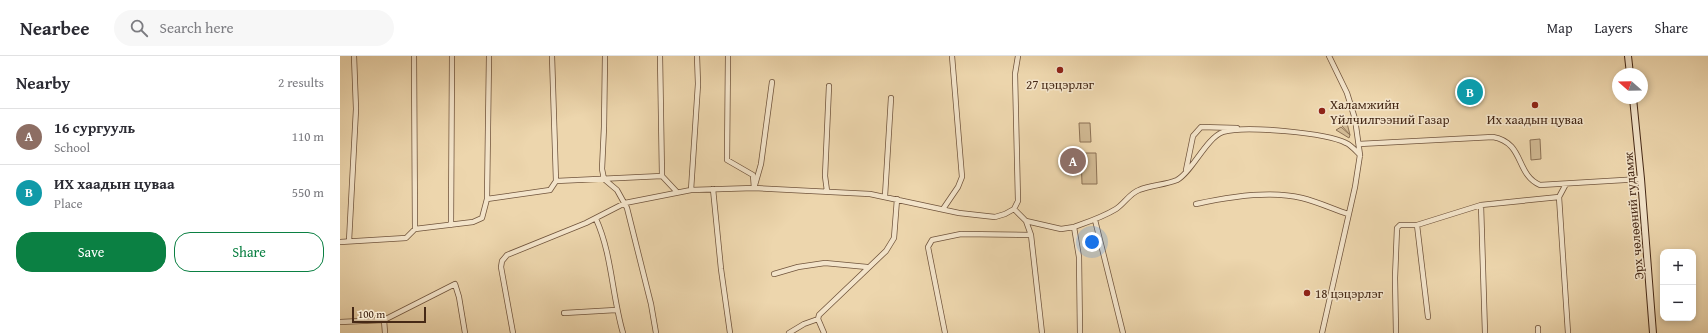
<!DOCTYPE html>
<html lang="en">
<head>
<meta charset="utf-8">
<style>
  body { margin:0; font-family:"Gentium Book Plus",serif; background:#f7f7f7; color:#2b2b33 }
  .controls { position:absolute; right:12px; bottom:12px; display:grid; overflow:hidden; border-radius:8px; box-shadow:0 2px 6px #0003 }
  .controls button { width:36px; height:36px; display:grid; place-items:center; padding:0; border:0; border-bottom:1px solid #e1e1e2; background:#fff; color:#2b2b33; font:20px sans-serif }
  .compass { position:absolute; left:1272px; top:12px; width:36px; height:36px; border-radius:50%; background:#fff; box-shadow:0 2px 6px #0003; rotate:290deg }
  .scale { position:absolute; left:12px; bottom:10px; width:74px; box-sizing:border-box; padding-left:4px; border:2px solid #462916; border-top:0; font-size:11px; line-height:14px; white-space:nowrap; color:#462916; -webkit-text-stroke:3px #f3e4ca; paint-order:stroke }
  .you { position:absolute; left:752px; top:186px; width:14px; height:14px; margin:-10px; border:3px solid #fff; border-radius:50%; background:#1a73e8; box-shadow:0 0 0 6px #1a73e833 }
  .badge { display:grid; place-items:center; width:26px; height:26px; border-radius:50%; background:#0b8043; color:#fff; font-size:13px; font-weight:700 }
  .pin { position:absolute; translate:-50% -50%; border:2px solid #fff; box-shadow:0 1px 4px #0006 }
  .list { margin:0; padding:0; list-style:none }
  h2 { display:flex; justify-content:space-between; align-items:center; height:52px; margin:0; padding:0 16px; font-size:17px }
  h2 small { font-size:13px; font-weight:400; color:#7c7c81 }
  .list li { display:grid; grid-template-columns:26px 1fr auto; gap:12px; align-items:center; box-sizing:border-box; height:56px; padding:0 16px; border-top:1px solid #e1e1e2 }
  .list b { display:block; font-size:15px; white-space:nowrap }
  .list p { margin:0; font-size:13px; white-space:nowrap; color:#7c7c81 }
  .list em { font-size:13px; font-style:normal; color:#7c7c81 }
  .actions { display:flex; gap:8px; padding:12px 16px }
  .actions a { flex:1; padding:9px 0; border:1px solid #0b8043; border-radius:16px; text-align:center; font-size:14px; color:#0b8043 }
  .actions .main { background:#0b8043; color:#fff }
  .icon { flex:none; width:22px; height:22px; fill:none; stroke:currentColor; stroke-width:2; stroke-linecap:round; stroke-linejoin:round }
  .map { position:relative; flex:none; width:1368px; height:277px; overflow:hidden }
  header { display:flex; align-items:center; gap:24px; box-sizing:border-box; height:56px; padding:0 20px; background:#fff; border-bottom:1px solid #e1e1e2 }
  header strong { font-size:19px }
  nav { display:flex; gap:22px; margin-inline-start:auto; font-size:14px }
  .search { width:280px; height:36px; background:#f7f7f7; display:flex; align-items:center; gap:10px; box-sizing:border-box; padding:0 14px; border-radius:22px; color:#7c7c81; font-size:15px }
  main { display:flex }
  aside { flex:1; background:#fff }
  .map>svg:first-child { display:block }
  .green { fill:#d1b993; stroke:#8c7154 }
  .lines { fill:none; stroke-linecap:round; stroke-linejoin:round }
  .street-casing { stroke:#70543c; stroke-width:6 }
  .secondary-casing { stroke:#462916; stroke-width:8 }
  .street { stroke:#f3e4ca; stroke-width:4.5 }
  .secondary { stroke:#f3e4ca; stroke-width:6 }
  .poi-dot { fill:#8f2418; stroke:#f3e4ca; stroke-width:1.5 }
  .labels { text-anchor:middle; stroke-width:3; stroke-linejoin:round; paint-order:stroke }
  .poi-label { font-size:13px; fill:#462916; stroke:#f3e4ca }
  .street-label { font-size:13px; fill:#462916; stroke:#f3e4ca }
</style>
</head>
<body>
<header>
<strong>Nearbee</strong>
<div class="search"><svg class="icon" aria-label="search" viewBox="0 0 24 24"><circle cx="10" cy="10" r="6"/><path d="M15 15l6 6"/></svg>Search here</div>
<nav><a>Map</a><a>Layers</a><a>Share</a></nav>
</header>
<main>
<aside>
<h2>Nearby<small>2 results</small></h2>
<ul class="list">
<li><span class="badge" style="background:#8d6e63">A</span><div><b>16 сургууль</b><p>School</p></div><em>110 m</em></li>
<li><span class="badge" style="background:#0f9aa8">B</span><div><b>ИХ хаадын цуваа</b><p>Place</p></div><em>550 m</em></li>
</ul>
<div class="actions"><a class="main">Save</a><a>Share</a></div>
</aside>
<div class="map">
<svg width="1368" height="277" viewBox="0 0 1368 277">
  <rect width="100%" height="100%" fill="#edd6ad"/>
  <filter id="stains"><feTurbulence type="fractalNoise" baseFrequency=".005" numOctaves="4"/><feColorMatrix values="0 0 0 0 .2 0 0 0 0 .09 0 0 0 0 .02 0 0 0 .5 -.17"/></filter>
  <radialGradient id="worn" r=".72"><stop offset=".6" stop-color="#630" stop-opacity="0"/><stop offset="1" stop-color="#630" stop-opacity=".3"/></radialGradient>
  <path class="green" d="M1006 63 1010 79 1009 82 996 74 1001 71 1010 79 1002 70Z
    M739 67H750L751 86H740Z
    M1200 83 1201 103 1191 104 1190 84Z
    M741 97H756L757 128H742Z"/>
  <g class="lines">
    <defs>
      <path id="street" d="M74 0 75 173
        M212 0 216 125
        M265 0 264 71 262 113 264 123 277 134 287 152 311 248 316 277
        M320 0 322 120 337 136
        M388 0 387 104 413 119 414 132
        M1019 88 1153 81C1185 87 1175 118 1200 129L1301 123
        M846 114 853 80 861 71 897 72
        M1226 128 1219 141 1228 277
        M415 129 421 108 432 26
        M373 133 381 213 390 277
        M351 134 358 28 357 0
        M487 135 485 120 489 30
        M545 140 551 42
        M147 143 149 0
        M856 148C887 141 930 134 962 142 978 146 993 153 1008 158
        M1141 149 1145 277
        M603 153 618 131 622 121 612 0
        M674 153 686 165 691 179 702 277
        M256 163C272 198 272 240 283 277
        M755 164 783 277
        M686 165 721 173 734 171 739 201 740 277
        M111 169 112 0
        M1077 169 1088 261
        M734 171C748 166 763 161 776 153 784 148 790 137 799 134 811 129 825 129 837 124 852 116 866 82 883 76 904 69 987 77 1006 87 1011 89 1016 95 1020 99
        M9 185 16 53 14 0
        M0 186 66 182 75 173 133 166 142 162 147 143 210 134 216 125 322 120
        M434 218 458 211 485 207 527 211
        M224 257 276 254
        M478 263 484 277
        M44 264 115 228 119 241 125 277
        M0 266 44 264 45 277
        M1198 272V277
        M173 277 161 211 162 205 167 199 246 167 285 147 351 134 414 132 530 138 619 157 655 161 665 158 674 153 678 145 675 18 678 0
        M449 277 464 268 478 263 479 259 546 195 554 182 557 143
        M605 277 588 191 592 184 621 178 691 179
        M982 277 1015 131 1020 99 1015 63 1007 37 989 0
        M1056 277 1055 222 1057 172 1060 169H1077L1141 149 1219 141"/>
      <path id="secondary" d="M1288 0 1290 18
        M1293 42 1301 123 1313 277"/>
    </defs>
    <use href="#street" class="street-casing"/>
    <use href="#secondary" class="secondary-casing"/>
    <use href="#street" class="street"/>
    <use href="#secondary" class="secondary"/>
  </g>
  <g class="poi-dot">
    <circle cx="720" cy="14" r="4"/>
    <circle cx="1195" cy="49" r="4"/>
    <circle cx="982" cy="55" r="4"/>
    <circle cx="967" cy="237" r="4"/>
  </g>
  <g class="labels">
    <g class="poi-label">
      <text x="720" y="33">27 цэцэрлэг</text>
      <text x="990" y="53" text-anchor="start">Халамжийн<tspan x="990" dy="15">Үйлчилгээний Газар</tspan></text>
      <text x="1195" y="68">Их хаадын цуваа</text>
      <text x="975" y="242" text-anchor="start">18 цэцэрлэг</text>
    </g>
    <g class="street-label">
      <text transform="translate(1293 160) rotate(-95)" y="5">Эрх чөлөөний гудамж</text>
    </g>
  </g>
  <rect width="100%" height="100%" filter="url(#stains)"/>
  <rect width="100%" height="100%" fill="url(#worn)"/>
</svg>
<div class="controls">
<button>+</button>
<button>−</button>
</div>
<svg class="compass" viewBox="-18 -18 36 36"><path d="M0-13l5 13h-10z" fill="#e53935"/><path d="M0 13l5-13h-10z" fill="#7c7c81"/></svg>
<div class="scale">100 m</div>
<div class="you"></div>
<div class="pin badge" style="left:733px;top:105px;background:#8d6e63">A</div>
<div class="pin badge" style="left:1130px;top:36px;background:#0f9aa8">B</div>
</div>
</main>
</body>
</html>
